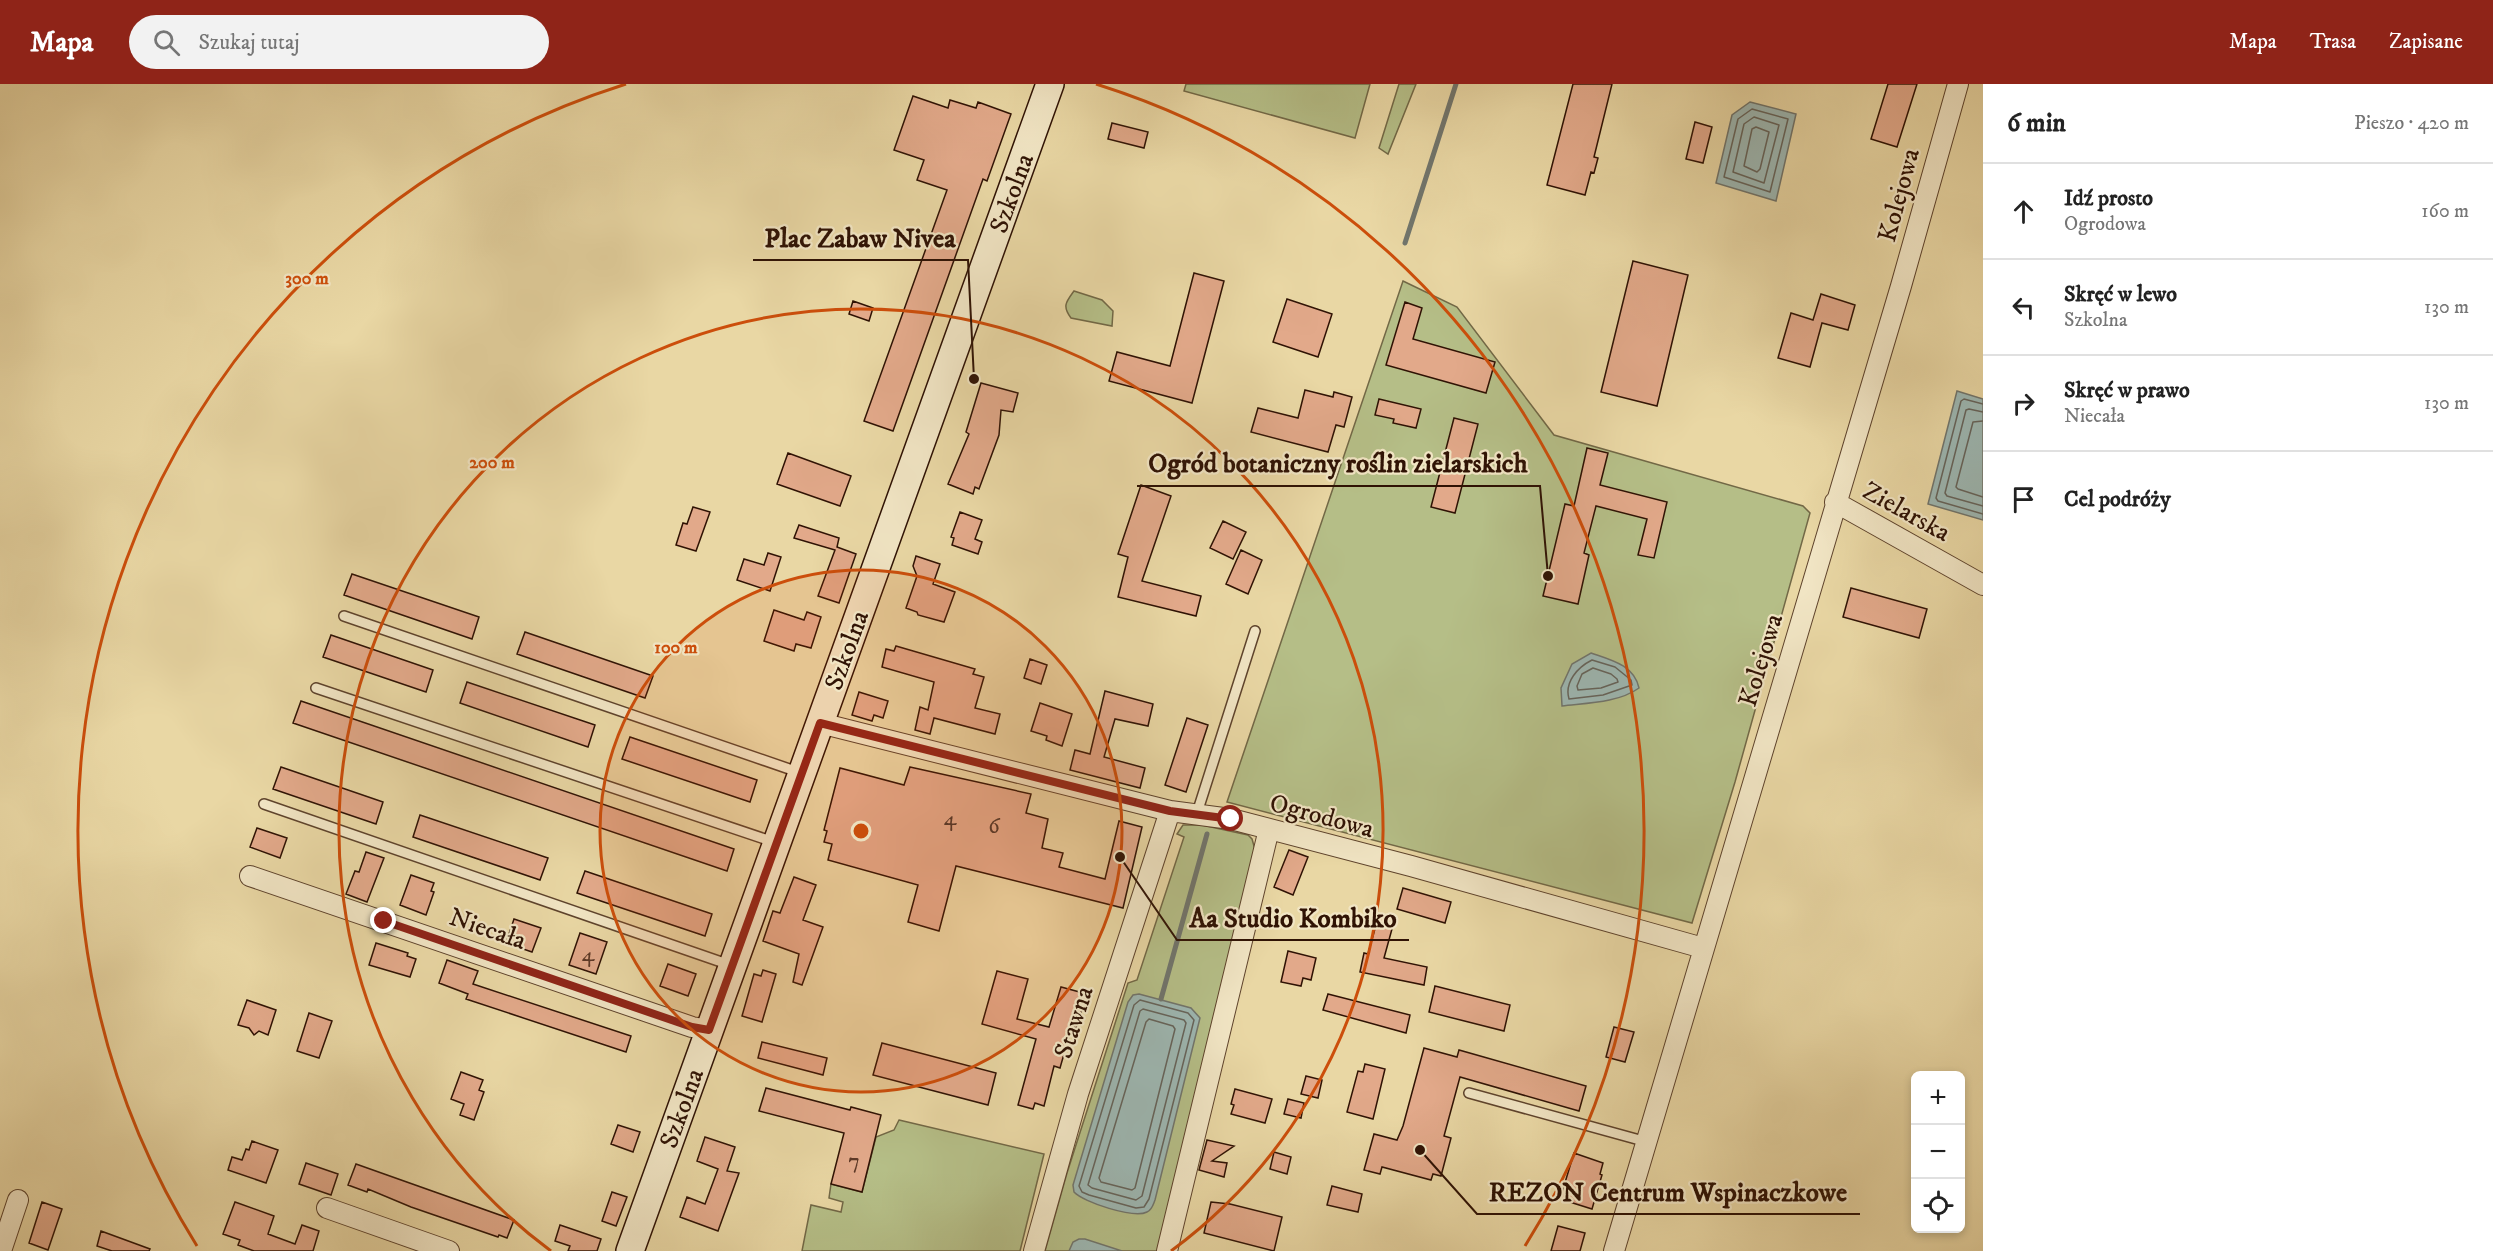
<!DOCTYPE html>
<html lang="pl">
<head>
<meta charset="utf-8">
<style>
  body { margin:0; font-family:"IM FELL DW Pica",serif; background:#f2f2f2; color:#222 }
  .controls { position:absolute; right:18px; bottom:18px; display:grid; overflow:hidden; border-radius:9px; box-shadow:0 3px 9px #0003 }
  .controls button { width:54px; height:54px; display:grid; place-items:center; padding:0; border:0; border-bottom:2px solid #e0e0e0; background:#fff; color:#222; font:30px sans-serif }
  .stop { position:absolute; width:18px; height:18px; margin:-14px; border:4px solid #8f2418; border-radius:50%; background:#fff }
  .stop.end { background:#8f2418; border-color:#fff; box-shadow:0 2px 6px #0008 }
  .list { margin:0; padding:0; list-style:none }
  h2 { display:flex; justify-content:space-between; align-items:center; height:78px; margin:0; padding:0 24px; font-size:26px }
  h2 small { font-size:20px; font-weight:400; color:#767676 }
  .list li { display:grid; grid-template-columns:39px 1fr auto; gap:18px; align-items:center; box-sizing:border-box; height:96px; padding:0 24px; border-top:2px solid #e0e0e0 }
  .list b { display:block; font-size:22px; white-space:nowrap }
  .list p { margin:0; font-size:20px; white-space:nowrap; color:#767676 }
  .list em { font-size:20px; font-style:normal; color:#767676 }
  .icon { flex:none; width:33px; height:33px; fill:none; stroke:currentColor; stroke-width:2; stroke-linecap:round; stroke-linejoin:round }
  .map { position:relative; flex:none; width:1983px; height:1167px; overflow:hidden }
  header { display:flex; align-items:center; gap:36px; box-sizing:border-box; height:84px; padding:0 30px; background:#8f2418; color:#fff }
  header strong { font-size:28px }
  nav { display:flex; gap:33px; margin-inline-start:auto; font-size:21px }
  .search { width:420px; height:54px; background:#f2f2f2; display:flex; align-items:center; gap:15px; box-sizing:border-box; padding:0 21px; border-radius:33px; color:#767676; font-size:22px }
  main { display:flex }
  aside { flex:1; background:#fff }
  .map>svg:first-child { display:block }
  .green { fill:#b5be87; stroke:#726846; stroke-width:1.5 }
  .water { fill:#9db7b2; stroke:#71756c; stroke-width:1.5 }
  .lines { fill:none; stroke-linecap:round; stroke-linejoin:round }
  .shore { stroke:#66645b; stroke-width:1.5 }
  .stream { stroke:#71756c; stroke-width:5 }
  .building { fill:#e2a98a; stroke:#2f1204; stroke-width:1.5 }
  .lane-casing { stroke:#5e432c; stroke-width:12 }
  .street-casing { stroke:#5e432c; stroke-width:22 }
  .secondary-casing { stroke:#2f1204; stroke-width:30 }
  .lane { stroke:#f1e5c4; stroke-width:9 }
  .street { stroke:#f1e5c4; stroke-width:20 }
  .secondary { stroke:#f1e5c4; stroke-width:27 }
  .route { stroke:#8f2418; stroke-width:8 }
  .ring { fill:none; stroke:#cc4e0b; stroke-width:3 }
  .labels { text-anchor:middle; stroke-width:4.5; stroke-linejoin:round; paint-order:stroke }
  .number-label { font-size:22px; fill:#5c3826 }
  .street-label { font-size:26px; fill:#2f1204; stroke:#f1e5c4 }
  .centre { fill:#cc4e0b; stroke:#f1e5c4; stroke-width:3 }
  .ring-label { font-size:18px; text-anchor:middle; font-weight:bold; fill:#cc4e0b; stroke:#f1e5c4; stroke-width:4.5; stroke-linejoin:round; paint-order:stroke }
  .leader { fill:none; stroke:#2f1204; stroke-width:2 }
  .callout-dot { fill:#2f1204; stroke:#f1e5c4; stroke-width:2 }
  .callout-label { font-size:27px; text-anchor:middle; font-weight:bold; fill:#2f1204; stroke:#f1e5c4; stroke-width:4.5; stroke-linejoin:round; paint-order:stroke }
</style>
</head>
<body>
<header>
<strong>Mapa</strong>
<div class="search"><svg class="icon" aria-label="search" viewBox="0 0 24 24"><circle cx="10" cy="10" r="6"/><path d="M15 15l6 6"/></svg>Szukaj tutaj</div>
<nav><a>Mapa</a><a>Trasa</a><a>Zapisane</a></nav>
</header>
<main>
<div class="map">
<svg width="1983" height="1167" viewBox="0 0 1983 1167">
  <rect width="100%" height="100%" fill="#e9d7a4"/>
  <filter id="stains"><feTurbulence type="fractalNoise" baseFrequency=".00333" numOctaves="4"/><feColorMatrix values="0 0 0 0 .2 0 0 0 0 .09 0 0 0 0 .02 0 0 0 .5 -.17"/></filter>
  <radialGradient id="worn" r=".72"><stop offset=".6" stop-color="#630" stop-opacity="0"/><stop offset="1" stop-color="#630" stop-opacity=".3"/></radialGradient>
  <path class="green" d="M1186 0H1370L1355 54 1184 7Z
    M1399 0H1416L1388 70 1379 64Z
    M1403 197 1457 223 1554 351 1803 422 1810 429 1735 698 1692 839 1227 718Z
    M1074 207 1102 216 1113 227 1112 242 1071 234C1062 222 1066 218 1074 207Z
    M1183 741H1202L1248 751 1252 755 1256 769 1158 1167H1045L1067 1089 1128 899 1137 896 1184 753 1177 750Z
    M899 1036 1044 1070 1020 1167H802L811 1121 841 1128 843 1118 829 1114 831 1100 862 1108 876 1053 894 1046Z"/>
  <path class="water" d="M1750 18 1796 30 1776 117 1716 99 1732 31Z
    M1957 307 1983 315V436L1928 420Z
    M1591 569C1611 576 1634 581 1639 604 1618 619 1587 619 1562 622L1561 604 1572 580Z
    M1139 910 1191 924 1200 934 1155 1116C1153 1121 1152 1126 1147 1128 1134 1135 1083 1118 1074 1108L1073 1101 1128 918 1133 911Z
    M1079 1155H1085L1122 1167H1069L1073 1158Z"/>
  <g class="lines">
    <path class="shore" d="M1752 25 1788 35 1770 108 1724 93 1738 35Z
      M1754 33 1779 41 1764 99 1733 88 1744 40Z
      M1756 43 1769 48 1760 85 1757 88 1744 82 1752 45Z
      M1983 320 1964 315 1961 317 1936 414 1938 417 1983 430
      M1983 328 1969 325 1966 326 1945 409 1947 412 1983 422
      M1983 337 1973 338 1956 403 1958 405 1983 413
      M1592 576 1615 583 1631 596 1632 601 1603 611 1569 615C1564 598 1578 583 1592 576Z
      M1593 584 1611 590 1617 595 1618 598 1601 604 1578 606 1577 602 1582 590Z
      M1140 916 1188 929 1194 936 1149 1115 1144 1123 1136 1124 1089 1111 1082 1108 1079 1102 1134 921Z
      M1143 925 1184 936 1186 939 1142 1112 1136 1116 1092 1104 1088 1101 1140 927Z
      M1149 935 1173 942 1175 945 1135 1104 1132 1106 1101 1098 1099 1094 1146 938Z"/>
    <path class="stream" d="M1405 159 1456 0
      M1161 915 1207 750"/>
  </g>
  <path class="building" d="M1573 0H1612L1594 73 1598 74 1594 89 1591 88 1585 111 1547 101Z
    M1888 0H1917L1897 63 1871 55Z
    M913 12 948 24 950 16 976 24 978 18 1011 30 987 97 983 95 893 347 864 337 947 106 917 96 924 76 894 66Z
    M1695 38 1712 43 1703 79 1686 75Z
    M1112 39 1148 48 1144 64 1108 55Z
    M1633 177 1688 191 1657 322 1601 308Z
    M1194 189 1224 197 1192 319 1109 297 1117 268 1170 282Z
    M1821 210 1855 221 1848 246 1822 239 1810 283 1778 274 1791 229 1813 236Z
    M1287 215 1332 230 1318 273 1273 258Z
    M853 217 873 224 869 237 849 230Z
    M1405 218 1422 224 1413 255 1495 278 1486 309 1386 281Z
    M981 299 1018 309 1013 328 1001 326 999 351 979 405 975 403 973 410 948 400 969 350 966 348Z
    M1305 306 1333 313 1334 308 1352 313 1344 343 1336 341 1328 368 1251 348 1258 324 1298 334Z
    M1379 315 1421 325 1416 344 1393 339 1394 335 1375 331Z
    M1454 334 1478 340 1455 429 1431 423Z
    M1587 364 1608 369 1600 401 1667 418 1654 474 1638 471 1647 435 1596 422 1584 469 1589 471 1578 520 1543 512 1565 420 1574 422Z
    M788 369 851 392 840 422 777 400Z
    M1141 401 1171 412 1142 497 1201 512 1196 532 1118 513 1128 473 1118 470Z
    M693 423 710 428 696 467 676 461 683 439 687 440Z
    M960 428 982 436 975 455 982 458 978 470 952 461 954 454 951 453Z
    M1223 437 1246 448 1233 475 1210 464Z
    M799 441 839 454 837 463 856 470 839 519 818 512 835 466 794 454Z
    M1241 466 1262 476 1248 510 1226 500Z
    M768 469 781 473 770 507 737 496 744 475 764 481Z
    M916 472 940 480 933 500 955 508 944 538 918 531 917 528 906 524 917 492 913 482Z
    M352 490 479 533 472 555 344 511Z
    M1851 504 1927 525 1919 554 1843 533Z
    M774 526 804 536 807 528 821 533 811 564 796 560 794 567 764 557Z
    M525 548 653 592 645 614 517 570Z
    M331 551 433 586 426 608 323 573Z
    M896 562 975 585 973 590 984 593 975 624 1000 630 995 650 934 634 930 650 915 646 920 623 928 626 934 598 882 583 886 565 894 567Z
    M1030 575 1047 581 1041 600 1024 594Z
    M467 598 595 641 588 663 460 619Z
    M1105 607 1153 620 1148 642 1115 635 1104 673 1145 684 1140 704 1070 686 1075 666 1090 670Z
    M859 608 888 617 883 634 874 631 872 637 852 631Z
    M301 617 734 765 727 787 293 639Z
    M1040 619 1072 630 1062 662 1046 656 1047 652 1031 647Z
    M1187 634 1208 641 1186 708 1165 701Z
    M630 653 757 696 750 718 622 675Z
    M281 683 383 718 376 740 273 705Z
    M910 683 1031 710 1026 729 1048 735 1042 764 1063 769 1059 783 1105 795 1119 737 1142 743 1123 824 956 782 939 847 908 838 918 801 828 776 832 760 824 758 827 747 824 746 840 684 904 701Z
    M420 731 548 774 540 796 413 753Z
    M257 744 287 754 280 774 250 763Z
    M1289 766 1308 773 1293 811 1274 803Z
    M366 768 384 774 367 818 346 810 355 787 359 788Z
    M585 787 712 830 705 852 577 809Z
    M411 791 434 799 431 807 434 808 426 831 400 821Z
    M794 793 816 801 803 836 823 843 802 901 793 898 799 870 763 857 773 827 780 829Z
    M1403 804 1451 818 1445 839 1397 825Z
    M1379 830 1395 834 1384 874 1427 883 1424 901 1360 888 1364 869 1368 870Z
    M514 835 541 844 532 868 506 859Z
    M580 849 607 858 596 890 569 881Z
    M376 859 408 869 407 872 416 875 410 893 369 881Z
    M1288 867 1316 874 1311 896 1303 894 1301 902 1281 898Z
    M447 876 478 887 473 900 631 952 626 968 466 915 468 910 439 899Z
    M668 880 696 890 688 912 660 902Z
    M763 886 776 890 762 938 742 932 754 890 761 892Z
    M997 887 1028 895 1017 935 1049 943 1061 903 1087 910 1076 944 1072 942 1060 984 1054 982 1044 1022 1035 1019 1033 1025 1018 1021 1036 955 982 940Z
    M1435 902 1510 921 1504 947 1429 928Z
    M1328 910 1410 931 1406 949 1323 926Z
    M247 916 276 926 268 951 259 947 254 951 249 944 238 941Z
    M309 929 332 937 319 974 297 967Z
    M1614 943 1634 948 1625 978 1606 973Z
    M762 958 827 974 823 991 758 974Z
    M882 959 996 989 988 1021 873 991Z
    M1424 964 1457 973 1459 966 1586 1002 1579 1027 1460 993 1444 1052 1451 1054 1441 1092 1433 1090 1431 1096 1382 1083 1380 1090 1364 1086 1374 1050 1397 1056 1403 1042Z
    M1365 980 1385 985 1373 1035 1347 1028 1358 987 1363 988Z
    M461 988 483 996 479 1006 484 1008 474 1036 460 1031 464 1020 451 1015Z
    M1306 992 1322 996 1318 1014 1301 1010Z
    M766 1004 850 1026 851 1023 881 1031 862 1108 831 1100 844 1049 759 1027Z
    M1235 1005 1272 1015 1265 1039 1231 1030 1234 1021 1231 1020Z
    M1288 1015 1304 1019 1301 1034 1284 1030Z
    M618 1041 640 1048 633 1068 611 1060Z
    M705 1053 735 1063 727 1087 739 1089 718 1147 680 1133 687 1113 705 1120 718 1085 697 1077Z
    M1207 1056 1234 1062 1212 1077 1227 1079 1224 1093 1199 1086Z
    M252 1057 278 1066 266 1099 228 1086 232 1073 242 1076 246 1065 249 1066Z
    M1274 1068 1291 1073 1287 1090 1270 1085Z
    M1574 1069 1603 1079 1600 1090 1602 1091 1592 1125 1560 1115Z
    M306 1079 338 1090 331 1111 299 1100Z
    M356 1080 514 1136 507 1154 499 1151 498 1153 411 1123 368 1105 367 1108 348 1101Z
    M1332 1102 1362 1110 1358 1128 1327 1121Z
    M612 1108 627 1113 616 1142 602 1137Z
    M42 1118 62 1125 48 1166 29 1159Z
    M235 1118 274 1132 268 1150 295 1160 302 1141 319 1147 313 1167H254L238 1161 240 1156 223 1150Z
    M1211 1118 1230 1120 1282 1133 1274 1167 1204 1149Z
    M560 1141 601 1155 597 1167H568L570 1162 555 1157Z
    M1558 1142 1585 1149 1580 1167H1551Z
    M101 1147 150 1165 149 1167H112L97 1162Z"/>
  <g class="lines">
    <defs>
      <path id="lane" d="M344 532 801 689
        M316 604 774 758
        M264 720 730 881
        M1197 729 1255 547
        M1469 1009 1647 1058"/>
      <path id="street" d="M1835 418 1983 501
        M820 639 1170 727 1231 735 1411 782 1703 864
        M250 792 692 943 709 946
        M327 1124 449 1167
        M1 1167 18 1116
        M1034 1167 1078 1010 1170 727
        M1167 1167 1269 745
        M1614 1167 1901 202 1958 0"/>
      <path id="secondary" d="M630 1167 1050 0"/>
    </defs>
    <use href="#lane" class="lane-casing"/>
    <use href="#street" class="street-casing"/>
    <use href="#secondary" class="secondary-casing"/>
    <use href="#lane" class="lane"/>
    <use href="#street" class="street"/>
    <use href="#secondary" class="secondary"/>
  </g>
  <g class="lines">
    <path class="route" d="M384 837 692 943 709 946 820 639 1170 727 1231 735"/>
  </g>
  <circle cx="861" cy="747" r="261" fill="#cc4e0b" fill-opacity=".12"/>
  <g class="ring">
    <circle cx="861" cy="747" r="261"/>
    <path d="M551 1167A522 522 0 1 1 1171 1167"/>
    <path d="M197 1162A783 783 0 0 1 626 0M1096 0A783 783 0 0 1 1525 1162"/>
  </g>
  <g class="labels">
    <g class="number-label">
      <text x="950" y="741">4</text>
      <text x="994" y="749">6</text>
      <text x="588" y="877">4</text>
      <text x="854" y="1084">7</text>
    </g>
    <g class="street-label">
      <text transform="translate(1011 109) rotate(-70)" y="9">Szkolna</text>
      <text transform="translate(1898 111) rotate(-75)" y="9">Kolejowa</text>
      <text transform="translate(1907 427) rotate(29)" y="9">Zielarska</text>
      <text transform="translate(846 566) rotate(-70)" y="9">Szkolna</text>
      <text transform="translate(1760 576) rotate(-73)" y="9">Kolejowa</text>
      <text transform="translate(1322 731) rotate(15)" y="9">Ogrodowa</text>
      <text transform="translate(488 844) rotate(19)" y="9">Niecała</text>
      <text transform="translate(1073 938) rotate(-72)" y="9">Stawna</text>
      <text transform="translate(681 1024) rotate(-70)" y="9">Szkolna</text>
    </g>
  </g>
  <circle cx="861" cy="747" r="9" class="centre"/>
  <g class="ring-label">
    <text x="307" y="200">300 m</text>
    <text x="492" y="384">200 m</text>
    <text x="676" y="569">100 m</text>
  </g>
  <path class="leader" d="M974 295L968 176H753M1548 492L1540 402H1137M1120 773L1177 856H1409M1420 1066L1477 1130H1860"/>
  <g class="callout-dot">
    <circle cx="974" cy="295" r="6"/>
    <circle cx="1548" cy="492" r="6"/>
    <circle cx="1120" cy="773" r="6"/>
    <circle cx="1420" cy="1066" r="6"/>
  </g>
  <g class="callout-label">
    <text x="860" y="163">Plac Zabaw Nivea</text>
    <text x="1338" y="388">Ogród botaniczny roślin zielarskich</text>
    <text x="1293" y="843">Aa Studio Kombiko</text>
    <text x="1668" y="1117">REZON Centrum Wspinaczkowe</text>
  </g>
  <rect width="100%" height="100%" filter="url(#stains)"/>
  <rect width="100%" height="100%" fill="url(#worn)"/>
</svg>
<div class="controls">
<button>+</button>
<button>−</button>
<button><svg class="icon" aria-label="locate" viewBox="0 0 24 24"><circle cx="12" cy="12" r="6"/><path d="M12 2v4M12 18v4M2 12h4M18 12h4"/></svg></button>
</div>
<div class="stop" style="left:1231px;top:735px"></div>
<div class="stop end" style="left:384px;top:837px"></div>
</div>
<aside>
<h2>6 min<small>Pieszo · 420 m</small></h2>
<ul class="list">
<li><svg class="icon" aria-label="ahead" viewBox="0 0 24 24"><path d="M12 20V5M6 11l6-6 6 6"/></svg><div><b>Idź prosto</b><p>Ogrodowa</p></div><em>160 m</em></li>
<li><svg class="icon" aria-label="left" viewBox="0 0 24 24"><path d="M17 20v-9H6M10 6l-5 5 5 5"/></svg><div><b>Skręć w lewo</b><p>Szkolna</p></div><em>130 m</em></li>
<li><svg class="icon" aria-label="right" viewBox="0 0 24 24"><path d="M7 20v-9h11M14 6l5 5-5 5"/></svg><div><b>Skręć w prawo</b><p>Niecała</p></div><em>130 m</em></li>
<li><svg class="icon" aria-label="arrive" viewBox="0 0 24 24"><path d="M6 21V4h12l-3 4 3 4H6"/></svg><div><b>Cel podróży</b></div></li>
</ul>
</aside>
</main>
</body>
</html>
